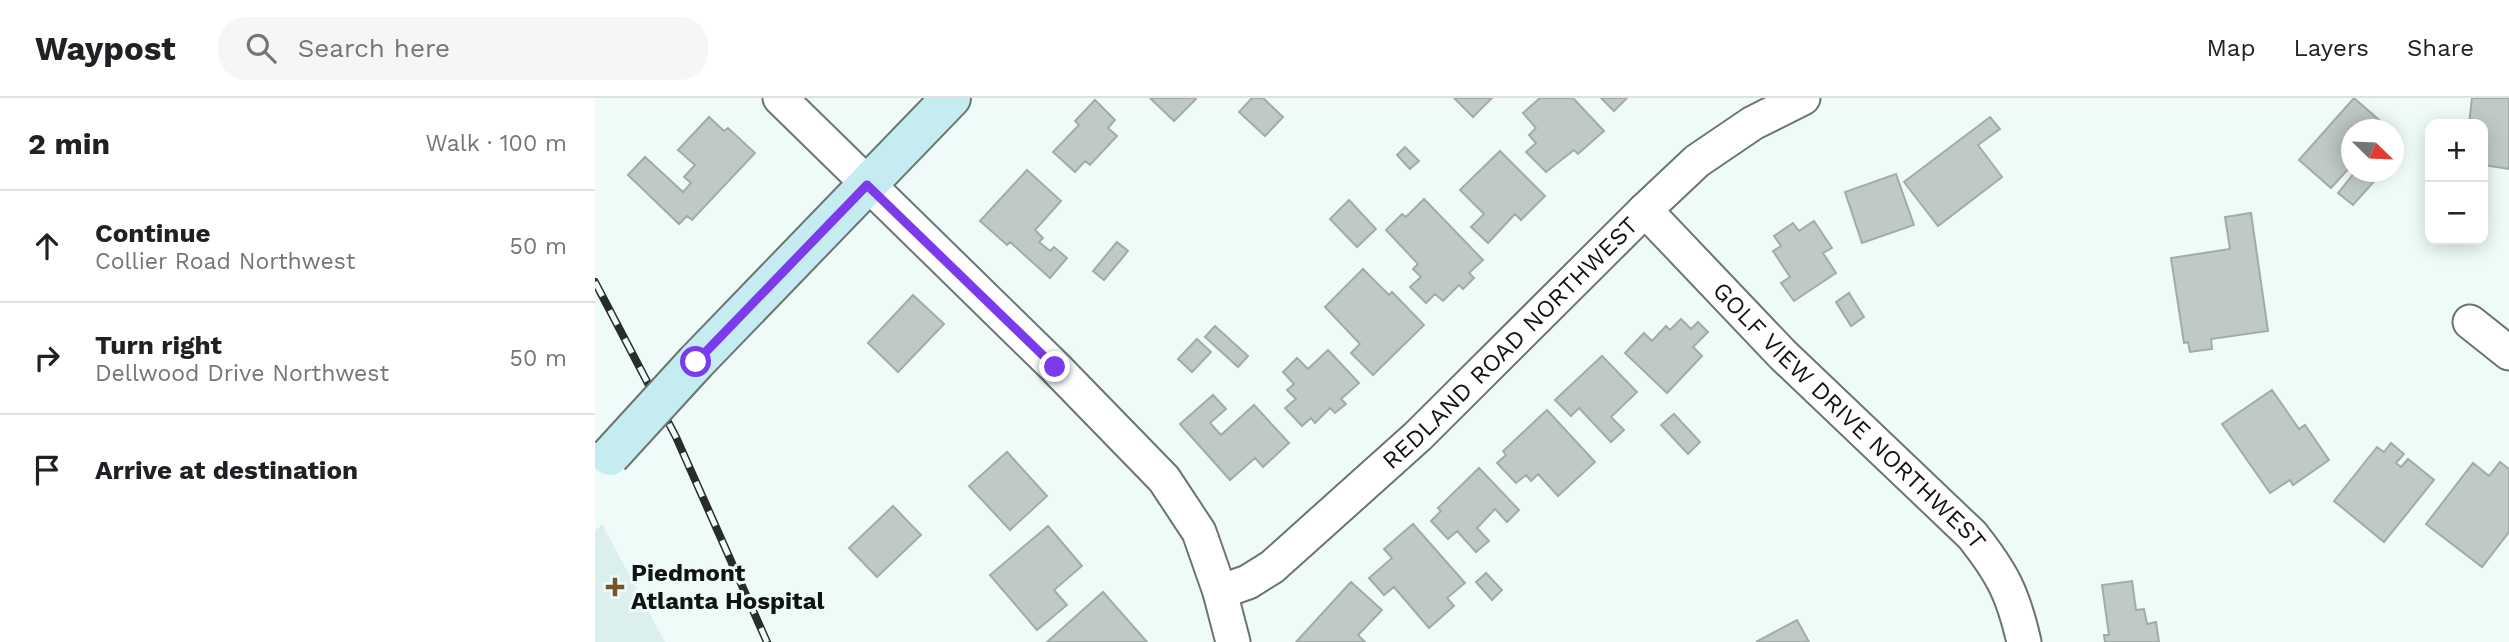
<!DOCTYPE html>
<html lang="en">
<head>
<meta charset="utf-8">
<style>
  body { margin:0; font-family:"Work Sans",sans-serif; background:#f6f6f6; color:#202124 }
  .controls { position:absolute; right:21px; top:21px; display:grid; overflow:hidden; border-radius:14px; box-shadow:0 4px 18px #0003 }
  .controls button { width:63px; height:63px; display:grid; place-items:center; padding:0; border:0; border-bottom:2px solid #e0e0e0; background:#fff; color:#202124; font:35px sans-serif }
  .compass { position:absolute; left:1746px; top:21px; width:63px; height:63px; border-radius:50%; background:#fff; box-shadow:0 4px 18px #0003; rotate:113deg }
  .stop { position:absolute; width:21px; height:21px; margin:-16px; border:5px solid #7c3aed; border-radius:50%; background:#fff }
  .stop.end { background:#7c3aed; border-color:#fff; box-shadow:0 2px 7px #0008 }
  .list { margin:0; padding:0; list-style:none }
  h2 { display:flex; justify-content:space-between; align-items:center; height:91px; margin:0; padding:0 28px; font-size:30px }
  h2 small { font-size:23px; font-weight:400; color:#757577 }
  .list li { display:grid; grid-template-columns:46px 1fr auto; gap:21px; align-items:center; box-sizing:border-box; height:112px; padding:0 28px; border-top:2px solid #e0e0e0 }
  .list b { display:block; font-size:26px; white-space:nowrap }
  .list p { margin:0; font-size:23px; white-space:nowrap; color:#757577 }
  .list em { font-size:23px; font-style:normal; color:#757577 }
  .icon { flex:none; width:38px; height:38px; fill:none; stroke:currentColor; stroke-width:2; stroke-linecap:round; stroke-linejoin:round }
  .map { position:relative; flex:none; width:1914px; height:544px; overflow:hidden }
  header { display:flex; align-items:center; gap:42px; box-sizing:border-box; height:98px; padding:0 35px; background:#fff; border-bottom:2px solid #e0e0e0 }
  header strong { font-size:33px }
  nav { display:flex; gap:38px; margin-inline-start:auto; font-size:24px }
  .search { width:490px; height:63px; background:#f6f6f6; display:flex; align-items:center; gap:18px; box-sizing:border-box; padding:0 24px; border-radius:28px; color:#757577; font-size:26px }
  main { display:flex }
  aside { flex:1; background:#fff }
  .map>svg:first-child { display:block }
  .built { fill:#dbf0ed }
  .building { fill:#c0cac4; stroke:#a2aca6; stroke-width:2 }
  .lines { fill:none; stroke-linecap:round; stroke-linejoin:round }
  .street-casing { stroke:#6a7573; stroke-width:37 }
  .secondary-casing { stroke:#6a7573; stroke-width:42 }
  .street { stroke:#fff; stroke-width:33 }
  .secondary { stroke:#c5ecf1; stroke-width:38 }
  .rail-casing { stroke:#272c2c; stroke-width:8 }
  .rail { stroke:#eefbf8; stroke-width:5; stroke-dasharray:16; stroke-linecap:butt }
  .secondary-bridge-casing { stroke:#6a7573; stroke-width:42; stroke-linecap:butt }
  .secondary-bridge { stroke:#c5ecf1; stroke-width:38 }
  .route { stroke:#7c3aed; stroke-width:9 }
  .poi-dot { fill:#76542b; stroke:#eefbf8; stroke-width:2.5 }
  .labels { text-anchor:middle; stroke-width:6; stroke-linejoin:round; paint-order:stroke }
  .street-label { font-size:24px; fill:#101414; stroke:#eefbf8 }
  .poi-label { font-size:24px; font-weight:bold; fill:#101414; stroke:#eefbf8; text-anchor:start }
</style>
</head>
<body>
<header>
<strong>Waypost</strong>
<div class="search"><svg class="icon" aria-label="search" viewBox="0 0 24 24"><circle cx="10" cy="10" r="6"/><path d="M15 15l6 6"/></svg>Search here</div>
<nav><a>Map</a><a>Layers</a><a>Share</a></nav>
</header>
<main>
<aside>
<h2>2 min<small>Walk · 100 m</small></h2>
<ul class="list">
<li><svg class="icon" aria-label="ahead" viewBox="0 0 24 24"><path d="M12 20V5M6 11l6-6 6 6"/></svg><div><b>Continue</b><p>Collier Road Northwest</p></div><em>50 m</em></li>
<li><svg class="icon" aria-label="right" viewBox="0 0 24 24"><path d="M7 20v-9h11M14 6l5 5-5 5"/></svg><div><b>Turn right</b><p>Dellwood Drive Northwest</p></div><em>50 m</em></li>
<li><svg class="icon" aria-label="arrive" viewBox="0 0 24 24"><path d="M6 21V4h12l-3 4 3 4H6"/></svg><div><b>Arrive at destination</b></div></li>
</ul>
</aside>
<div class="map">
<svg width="1914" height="544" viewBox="0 0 1914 544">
  <rect width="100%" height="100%" fill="#eefbf8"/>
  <path class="built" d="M7 426 70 544H0V434Z"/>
  <path class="building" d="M555 0H600L601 1 579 23Z
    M657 0H668L688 19 670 38 644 14Z
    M859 0H897L878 19Z
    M945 0H978L1009 33 983 56 979 52 951 74 931 54 941 45 934 37 941 30 928 15Z
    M1006 0H1032L1019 13Z
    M1759 0 1792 29 1790 32H1756V70L1755 69 1736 90 1704 62Z
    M1877 0H1914V71L1888 67V26H1874Z
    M500 2 520 22 513 30 522 38 495 67 490 63 480 74 458 54 484 27 480 23Z
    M114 19 129 33 133 30 160 55 97 122 92 118 84 126 33 77 50 59 88 94 96 85 89 79 100 67 83 52Z
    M1395 19 1405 31 1383 47 1407 79 1343 128 1309 84Z
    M810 49 824 63 815 71 802 57Z
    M905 53 950 98 926 122 920 116 893 145 876 129 889 116 865 92Z
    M432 72 466 103 440 132 448 140 444 144 455 153 459 149 472 160 455 180 415 144 412 147 385 123Z
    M1760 74H1777L1783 79 1758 107 1743 95Z
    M1301 76 1319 127 1267 145 1250 94Z
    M829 101 888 162 874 175 879 180 868 191 864 187 848 203 840 196 831 205 815 189 826 179 818 171 823 166 791 132 807 116 811 119Z
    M754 102 781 131 762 149 735 121Z
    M1656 115 1673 233 1616 241 1617 251 1595 254 1593 244 1589 245 1576 160 1635 151 1630 119Z
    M1219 123 1237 150 1228 155 1241 175 1199 203 1186 185 1195 179 1178 153 1186 148 1179 138 1198 125 1204 133Z
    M522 144 533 153 509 182 498 173Z
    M768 171 794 197 797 194 829 227 778 277 756 255 765 246 730 209Z
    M1254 195 1269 219 1256 228 1241 204Z
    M318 197 349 226 303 274 273 245Z
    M1086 221 1096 231 1103 224 1113 234 1098 249 1107 258 1072 295 1030 255 1049 235 1057 243 1071 228 1075 232Z
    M620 228 653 258 643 269 610 239Z
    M602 241 616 254 597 274 583 261Z
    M733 252 764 285 746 301 751 306 740 315 735 310 720 325 716 320 707 328 690 310 701 301 692 292 699 286 688 274 702 260 713 271Z
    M1007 258 1042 294 1016 319 1029 332 1016 344 984 310 976 318 960 302Z
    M1677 292 1704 331 1710 327 1734 362 1698 387 1695 382 1675 395 1627 326Z
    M618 297 631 311 615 325 626 337 659 307 694 345 668 369 660 360 635 382 585 326Z
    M952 312 1000 364 963 398 943 376 936 383 931 377 921 385 902 365 911 357 908 353Z
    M1079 316 1105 344 1093 356 1066 327Z
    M1796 345 1809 356 1801 365 1806 369 1813 361 1839 382 1789 444 1739 403 1782 349 1789 354Z
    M412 354 452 398 415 432 374 388Z
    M1905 364 1914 371V434L1887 469 1831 426 1878 365 1894 378Z
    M884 370 924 412 912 424 900 411 882 430 894 443 881 454 862 433 853 441 836 423 846 413 843 410Z
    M298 408 326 437 282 479 254 450Z
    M818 426 870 485 852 500 859 508 834 530 799 489 789 497 774 480 797 460 789 451Z
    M453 428 487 468 459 492 472 507 442 532 395 477Z
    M891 475 907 492 897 502 881 484Z
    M1537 483 1541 512 1549 511 1552 526 1561 524 1564 544H1510L1509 537H1514L1507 487Z
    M756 484 787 512 763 537 770 544H701Z
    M508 494 552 544H452Z
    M1202 522 1214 544H1161Z"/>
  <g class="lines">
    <defs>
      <g id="street">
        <path d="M185 0 460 269 569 381 604 434 625 494 638 544"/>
        <path id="s1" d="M1050 112 1188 257 1377 437C1408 476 1418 496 1429 544"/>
        <path d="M1875 224 1914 255"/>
        <path id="s2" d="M625 494 653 484 677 469 823 338 1050 112 1102 63 1158 25 1208 0"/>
      </g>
      <path id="secondary" d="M101 264 356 0"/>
    </defs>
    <use href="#street" class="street-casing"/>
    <use href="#secondary" class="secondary-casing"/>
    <use href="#street" class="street"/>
    <use href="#secondary" class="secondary"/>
    <defs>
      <path id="rail" d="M0 184 81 339 172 544"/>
    </defs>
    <use href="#rail" class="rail-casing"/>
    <use href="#rail" class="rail"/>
    <defs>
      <path id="secondary-bridge" d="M15 358 101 264"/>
    </defs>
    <use href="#secondary-bridge" class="secondary-bridge-casing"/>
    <use href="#secondary-bridge" class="secondary-bridge"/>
  </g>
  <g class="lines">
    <path class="route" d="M101 264 272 87 460 269"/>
  </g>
  <path class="poi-dot" d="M16.5 478.5h7v7h7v7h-7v7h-7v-7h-7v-7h7z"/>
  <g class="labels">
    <g class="street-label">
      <text dy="8" stroke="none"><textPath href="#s2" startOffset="385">REDLAND ROAD NORTHWEST</textPath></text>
      <text dy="8" stroke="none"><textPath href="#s1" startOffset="290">GOLF VIEW DRIVE NORTHWEST</textPath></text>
    </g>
    <g class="poi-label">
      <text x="36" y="483">Piedmont<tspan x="36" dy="28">Atlanta Hospital</tspan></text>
    </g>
  </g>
</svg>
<div class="controls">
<button>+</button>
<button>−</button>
</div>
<svg class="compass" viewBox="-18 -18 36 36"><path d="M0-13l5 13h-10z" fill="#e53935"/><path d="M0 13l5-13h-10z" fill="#757577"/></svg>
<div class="stop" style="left:101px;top:264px"></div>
<div class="stop end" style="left:460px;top:269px"></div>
</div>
</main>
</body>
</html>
